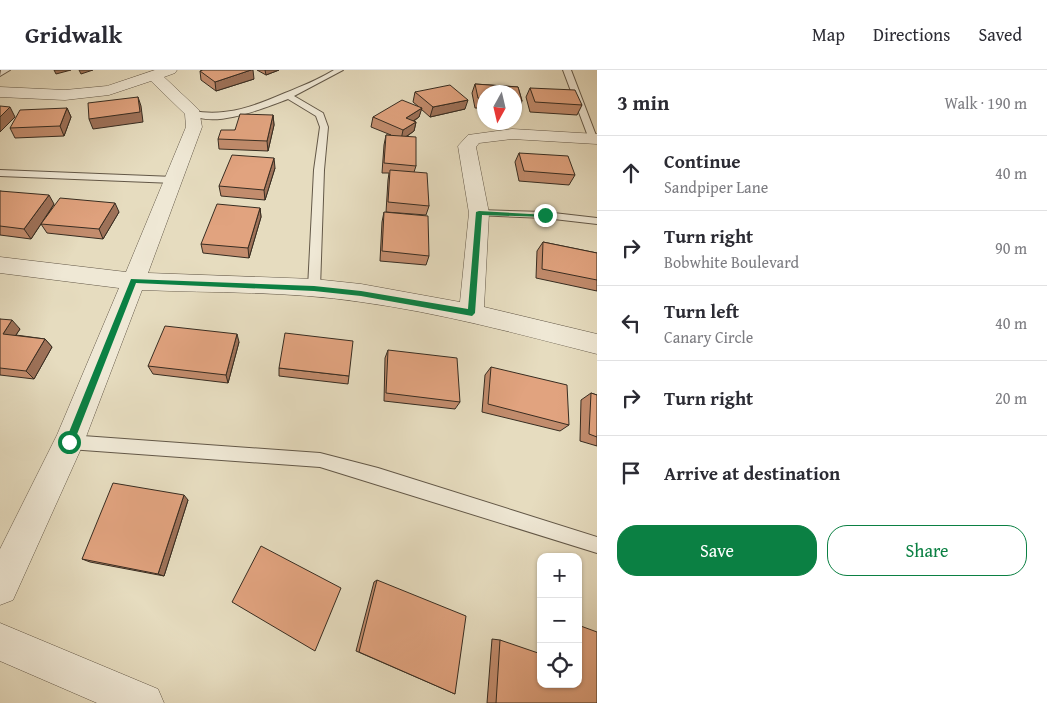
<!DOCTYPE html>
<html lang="en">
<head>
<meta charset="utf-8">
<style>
  body { margin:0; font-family:"Gentium Book Plus",serif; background:#f2f2f3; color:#2b2b33 }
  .controls { position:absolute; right:15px; bottom:15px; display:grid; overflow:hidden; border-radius:10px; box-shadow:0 1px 4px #0004 }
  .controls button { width:45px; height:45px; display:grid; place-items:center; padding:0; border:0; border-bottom:1px solid #e1e1e2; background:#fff; color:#2b2b33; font:25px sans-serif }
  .compass { position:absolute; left:477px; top:15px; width:45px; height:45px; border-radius:50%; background:#fff; box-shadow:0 1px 4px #0004; rotate:188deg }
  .stop { position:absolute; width:15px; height:15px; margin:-11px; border:4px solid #0b8043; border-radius:50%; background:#fff }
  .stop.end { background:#0b8043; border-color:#fff; box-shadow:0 1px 5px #0008 }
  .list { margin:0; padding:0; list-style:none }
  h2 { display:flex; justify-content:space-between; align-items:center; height:65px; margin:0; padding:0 20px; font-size:21px }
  h2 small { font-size:16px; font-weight:400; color:#7c7c81 }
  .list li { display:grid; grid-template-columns:32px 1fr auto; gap:15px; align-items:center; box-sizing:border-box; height:75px; padding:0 20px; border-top:1px solid #e1e1e2 }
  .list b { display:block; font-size:19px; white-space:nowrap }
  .list p { margin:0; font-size:16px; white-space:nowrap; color:#7c7c81 }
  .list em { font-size:16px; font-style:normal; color:#7c7c81 }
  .actions { display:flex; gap:10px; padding:15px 20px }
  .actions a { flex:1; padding:11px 0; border:1px solid #0b8043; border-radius:20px; text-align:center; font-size:18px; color:#0b8043 }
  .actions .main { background:#0b8043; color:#fff }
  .icon { flex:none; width:28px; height:28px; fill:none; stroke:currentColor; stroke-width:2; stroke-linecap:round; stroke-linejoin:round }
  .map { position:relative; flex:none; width:597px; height:633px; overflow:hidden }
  header { display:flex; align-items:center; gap:30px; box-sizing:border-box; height:70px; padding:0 25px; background:#fff; border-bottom:1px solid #e1e1e2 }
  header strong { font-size:24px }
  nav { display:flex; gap:28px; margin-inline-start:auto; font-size:18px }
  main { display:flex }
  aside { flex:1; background:#fff }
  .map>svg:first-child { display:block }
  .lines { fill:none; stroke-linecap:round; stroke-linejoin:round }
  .service-casing { stroke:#635848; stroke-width:2 }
  .minor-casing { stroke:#635848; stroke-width:1 }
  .service { fill:#efe8d5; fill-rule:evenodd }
  .minor { fill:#efe8d5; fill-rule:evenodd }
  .wall { fill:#c28c6d; stroke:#372c21 }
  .shaded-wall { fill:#9e7259; stroke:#372c21 }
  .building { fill:#e1a37f; stroke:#372c21 }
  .route { fill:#0b8043 }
</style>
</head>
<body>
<header>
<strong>Gridwalk</strong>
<nav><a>Map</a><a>Directions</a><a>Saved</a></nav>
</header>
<main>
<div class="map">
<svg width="597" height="633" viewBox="0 0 597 633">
  <rect width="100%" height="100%" fill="#e6dcbf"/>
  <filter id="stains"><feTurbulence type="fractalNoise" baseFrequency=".004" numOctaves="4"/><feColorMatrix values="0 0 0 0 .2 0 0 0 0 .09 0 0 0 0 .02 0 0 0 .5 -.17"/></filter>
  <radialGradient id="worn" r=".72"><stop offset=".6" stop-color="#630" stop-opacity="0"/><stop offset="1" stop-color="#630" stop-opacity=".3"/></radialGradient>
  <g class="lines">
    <defs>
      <path id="service" d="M10 0 0 6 1 0Z
        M334 0H343L294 26 323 43 328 57 324 100 320 218 314 222 308 218 314 100 320 57 316 46 288 29C264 38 212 60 189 43L193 41C227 47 255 36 285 23 302 16 318 10 334 0Z
        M563 0H571L597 68 596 71 589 69Z
        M0 100 174 107 179 110 174 113 0 106Z
        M479 140 545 142 597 148V154L545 148 475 145 474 143Z
        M69 365 320 383 378 398 597 467V483L320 397 69 379 64 377 62 372 64 367Z"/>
      <path id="minor" d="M155 0H177L175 3 164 7 199 40 202 57 148 203 314 209 361 214 460 232 469 143 458 76 468 65 512 59 597 64V74L512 69 479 73 476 77 489 143 484 237 597 264V284C519 264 441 243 361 232 289 221 214 223 142 220L84 372 13 530 0 535V479L57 365 119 218 0 203V187L126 202 186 57 185 44 151 11 109 25 65 30 0 27V17L65 20 107 16Z
        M0 553 158 619 164 633H97L0 591Z"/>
    </defs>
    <use href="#service" class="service-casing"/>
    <use href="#minor" class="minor-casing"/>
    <use href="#service" class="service"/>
    <use href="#minor" class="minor"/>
  </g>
  <path class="wall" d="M257 0H279L266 5Z
    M200 1 254 9 216 21 201 10Z
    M475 14 518 17 522 31 518 41 514 40V22H484V38H475L472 23Z
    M530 18 582 35 577 45 530 42 526 27Z
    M415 22 465 39 430 47 421 39 419 47 414 51 416 52 414 61 406 67 416 96 414 102 429 136 426 145 386 142 388 110 389 103H382L384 75 386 65H391L371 57 373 47 419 37 413 32Z
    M67 38 71 47 64 66 15 68 10 58Z
    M273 45 274 55 268 81 219 79 218 69 235 60Z
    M519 83 575 105 569 115 519 111 515 92Z
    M275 98 265 130 221 126 219 116Z
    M0 121 54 134 47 146 119 142 103 169 47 163 41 154 31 169 0 165Z
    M260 138 261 147 249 188 203 183 201 174Z
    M384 142 429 186 426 195 380 191 382 152Z
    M543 172 597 183V221L536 208 537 181Z
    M0 249 20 259 16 265 45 269 52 277 34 309 0 305Z
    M239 272 228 313 153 304 148 296Z
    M388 280 460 332 455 339 384 331 385 288Z
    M491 297 569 355 560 361 482 342 485 305Z
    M279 298 349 306 348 314 279 306Z
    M591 323 597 325V376L580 371 581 330Z
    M188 430 164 506 90 492 82 489Z
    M377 510 455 624 356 581 374 512Z
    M492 569 500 570 597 633H487Z"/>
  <path class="shaded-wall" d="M54 0H71L56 4Z
    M79 0H93L81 4Z
    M251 0H253L254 9 216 21 215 12Z
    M265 0H279L266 5Z
    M138 27 141 36 143 52 93 59 89 49Z
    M468 30 465 39 430 47 433 37Z
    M10 37 15 47 0 62V47Z
    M67 38 71 47 64 66 60 56Z
    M422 38 419 47 404 57 406 48Z
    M273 45 274 55 268 81 267 71Z
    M416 52 414 61 401 70 403 60Z
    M274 88 275 98 265 130 264 120Z
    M49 125 54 134 31 169 24 159Z
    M115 133 119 142 103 169 99 159Z
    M260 138 261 147 249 188 248 178Z
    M12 250 20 259 11 272 3 264Z
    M237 264 239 272 228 313 226 305Z
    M45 269 52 277 34 309 26 301Z
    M184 425 188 430 164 506 158 504Z"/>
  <path class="building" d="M203 0H251L215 12 200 1Z
    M475 14 518 17 522 31H514V22H484V29L478 28Z
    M450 15 468 30 433 37 415 22Z
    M530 18 575 20 582 35 535 32Z
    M138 27 140 42 89 49 88 33Z
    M402 30 422 38 406 48 416 52 403 60 373 47Z
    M0 36 10 37 0 47Z
    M67 38 60 56 10 58 20 40Z
    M240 44 273 45 267 71 218 69 221 60H235Z
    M386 65 416 67V96L384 93Z
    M519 83 568 86 575 105 524 101Z
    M232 85 274 88 264 120 219 116Z
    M390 100 427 103 429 136 388 132Z
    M0 121 49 125 24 159 0 156Z
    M60 128 115 133 99 159 41 154Z
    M217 134 260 138 248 178 201 174Z
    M384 142 428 146 429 186 382 181Z
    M543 172 597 183V210L542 199Z
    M0 249 12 250 3 264 45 269 26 301 0 298Z
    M165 256 237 264 226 305 148 296Z
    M285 263 353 271 349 306 279 298Z
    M388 280 457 288 460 332 386 323Z
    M491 297 567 315 569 355 488 334Z
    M591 323 597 325V367L589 364Z
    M113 413 184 425 158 504 82 489Z
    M261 476 341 518 315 581 232 532Z
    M377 510 466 546 455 624 359 582Z
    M578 555 597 562V633H496L500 570 541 584V614H578Z"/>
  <path class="route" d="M479 141 548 145 545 147 482 145 475 243 472 246 361 226 314 221 136 213 74 372 69 376 66 375 65 372 131 209 314 216 361 221 468 239 476 142Z"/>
  <rect width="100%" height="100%" filter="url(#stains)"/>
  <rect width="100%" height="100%" fill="url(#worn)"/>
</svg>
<div class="controls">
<button>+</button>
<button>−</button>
<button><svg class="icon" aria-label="locate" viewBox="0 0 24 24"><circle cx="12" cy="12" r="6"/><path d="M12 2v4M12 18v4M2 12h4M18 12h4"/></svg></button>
</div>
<svg class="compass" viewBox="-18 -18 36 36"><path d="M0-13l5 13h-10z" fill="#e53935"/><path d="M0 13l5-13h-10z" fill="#7c7c81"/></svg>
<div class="stop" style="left:69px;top:372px"></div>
<div class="stop end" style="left:545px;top:145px"></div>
</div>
<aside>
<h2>3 min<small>Walk · 190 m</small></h2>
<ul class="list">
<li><svg class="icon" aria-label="ahead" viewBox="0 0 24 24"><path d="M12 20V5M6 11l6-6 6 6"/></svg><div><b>Continue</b><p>Sandpiper Lane</p></div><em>40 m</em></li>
<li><svg class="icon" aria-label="right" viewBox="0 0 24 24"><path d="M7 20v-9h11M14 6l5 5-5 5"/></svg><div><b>Turn right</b><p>Bobwhite Boulevard</p></div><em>90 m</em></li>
<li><svg class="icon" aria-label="left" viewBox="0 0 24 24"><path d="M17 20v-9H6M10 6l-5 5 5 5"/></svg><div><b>Turn left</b><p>Canary Circle</p></div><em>40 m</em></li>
<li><svg class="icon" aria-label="right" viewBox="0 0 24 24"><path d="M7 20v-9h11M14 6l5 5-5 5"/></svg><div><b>Turn right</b></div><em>20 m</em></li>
<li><svg class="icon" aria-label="arrive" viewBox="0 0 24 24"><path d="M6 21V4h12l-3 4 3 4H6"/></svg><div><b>Arrive at destination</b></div></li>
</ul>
<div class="actions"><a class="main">Save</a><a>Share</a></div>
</aside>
</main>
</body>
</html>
